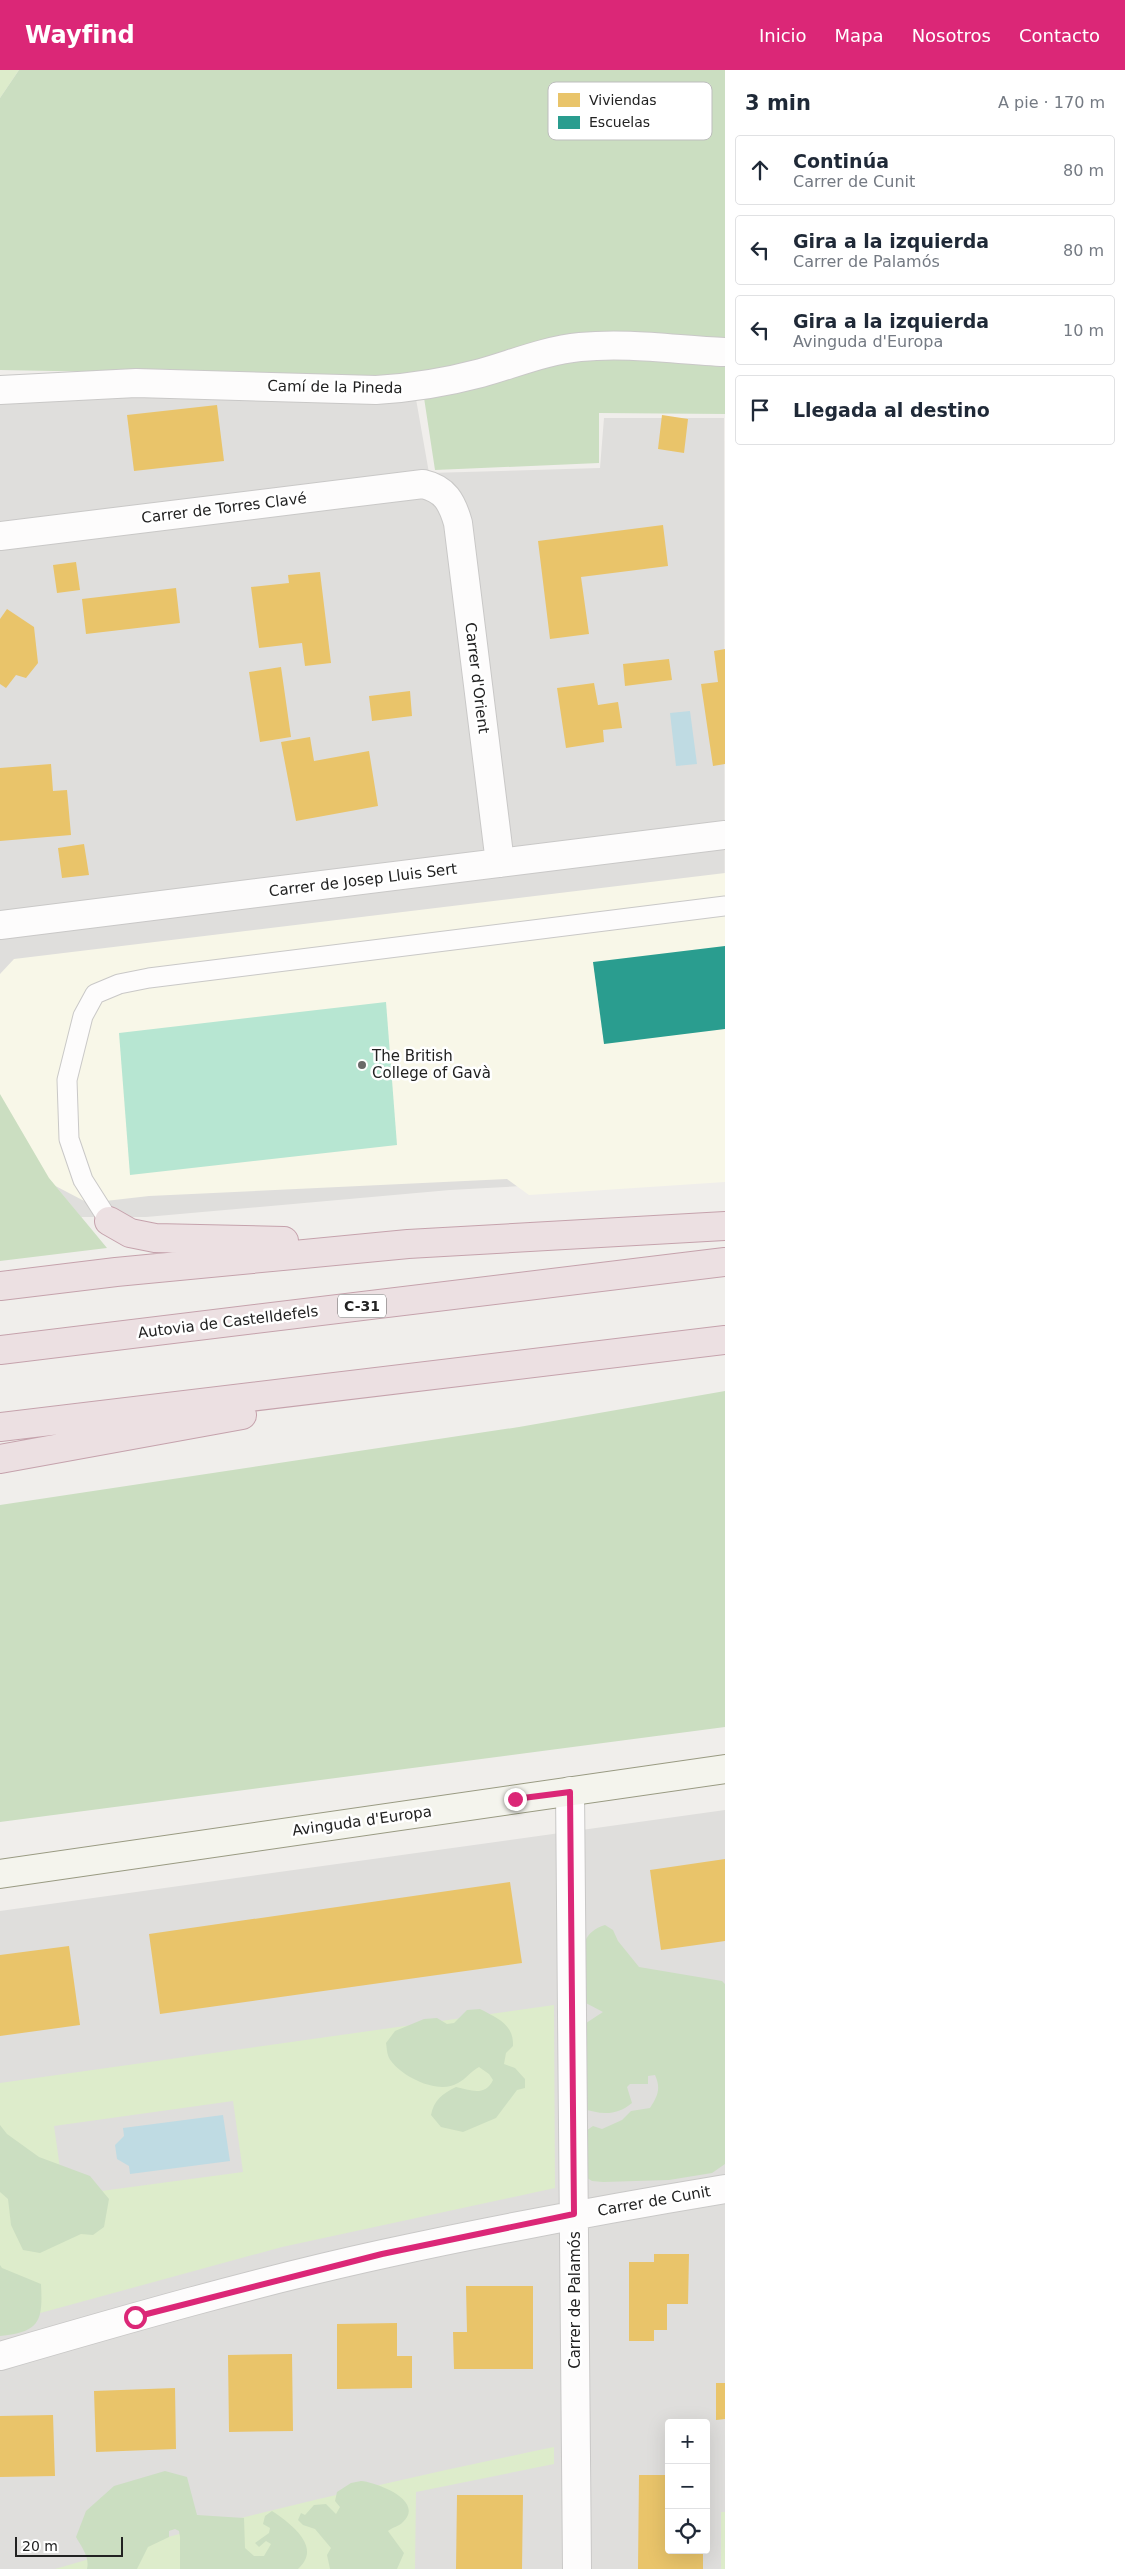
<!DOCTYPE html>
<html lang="es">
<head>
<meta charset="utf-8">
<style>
  body { margin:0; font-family:"DejaVu Sans",sans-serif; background:#f6f6f7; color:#1f2937 }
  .controls { position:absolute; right:15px; bottom:15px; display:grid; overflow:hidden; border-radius:5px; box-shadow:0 5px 20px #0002 }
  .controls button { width:45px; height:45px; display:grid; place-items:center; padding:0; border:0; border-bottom:1px solid #e0e1e3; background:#fff; color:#1f2937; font:25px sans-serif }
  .scale { position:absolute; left:15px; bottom:12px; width:108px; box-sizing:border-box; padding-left:5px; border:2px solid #222; border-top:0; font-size:14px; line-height:18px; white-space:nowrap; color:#222; -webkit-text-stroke:4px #fff; paint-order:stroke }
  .stop { position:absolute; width:15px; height:15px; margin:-11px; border:4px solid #db2777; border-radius:50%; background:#fff }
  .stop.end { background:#db2777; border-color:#fff; box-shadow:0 1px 5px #0008 }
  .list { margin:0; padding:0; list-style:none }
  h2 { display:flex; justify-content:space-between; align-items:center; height:65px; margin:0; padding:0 20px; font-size:21px }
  h2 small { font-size:16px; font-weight:400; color:#747a83 }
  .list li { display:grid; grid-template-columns:32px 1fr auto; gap:15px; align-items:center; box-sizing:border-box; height:70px; margin:0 10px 10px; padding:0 10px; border:1px solid #e0e1e3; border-radius:5px }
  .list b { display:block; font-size:19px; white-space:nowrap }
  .list p { margin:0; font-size:16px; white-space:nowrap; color:#747a83 }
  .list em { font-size:16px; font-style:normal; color:#747a83 }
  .icon { flex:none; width:28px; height:28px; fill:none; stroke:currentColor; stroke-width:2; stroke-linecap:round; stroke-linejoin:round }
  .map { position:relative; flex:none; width:725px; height:2499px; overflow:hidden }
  header { display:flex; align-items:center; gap:30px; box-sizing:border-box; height:70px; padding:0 25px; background:#db2777; color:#fff }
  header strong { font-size:24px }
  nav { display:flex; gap:28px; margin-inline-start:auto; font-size:18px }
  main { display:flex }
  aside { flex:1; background:#fff }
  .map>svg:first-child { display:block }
  .residential { fill:#dfdedc; fill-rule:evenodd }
  .education { fill:#f8f7e8 }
  .grass { fill:#ddeccb; fill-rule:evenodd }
  .forest { fill:#cbdec1 }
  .pitch { fill:#b7e6d2 }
  .water { fill:#bfdbe3 }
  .homes { fill:#e9c46a }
  .schools { fill:#2a9d8f }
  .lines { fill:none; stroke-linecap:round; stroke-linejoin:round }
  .lane-casing { stroke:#c9c8c7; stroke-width:21 }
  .street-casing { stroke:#c9c8c7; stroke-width:30 }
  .secondary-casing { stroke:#999a82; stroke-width:30 }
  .highway-casing { stroke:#c5a2ac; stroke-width:30 }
  .lane { stroke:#fdfcfc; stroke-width:19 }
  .street { stroke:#fdfcfc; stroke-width:28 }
  .secondary { stroke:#f4f4ed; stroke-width:28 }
  .highway { stroke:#ece0e2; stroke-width:28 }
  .route { stroke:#db2777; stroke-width:6 }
  .poi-dot { fill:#6a6968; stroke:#fff; stroke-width:2 }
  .labels { text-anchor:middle; stroke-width:5; stroke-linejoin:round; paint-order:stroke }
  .shield { fill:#fff; stroke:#646464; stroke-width:1 }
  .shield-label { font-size:14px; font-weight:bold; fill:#222 }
  .street-label { font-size:15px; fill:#222; stroke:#fff }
  .poi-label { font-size:15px; fill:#222; stroke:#fff; text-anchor:start }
  .key { fill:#fff; stroke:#bdbdbd; stroke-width:1 }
  .key-label { font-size:14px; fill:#222 }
</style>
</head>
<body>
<header>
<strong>Wayfind</strong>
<nav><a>Inicio</a><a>Mapa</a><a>Nosotros</a><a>Contacto</a></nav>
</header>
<main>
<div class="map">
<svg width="725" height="2499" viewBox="0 0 725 2499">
  <rect width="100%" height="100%" fill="#f0eeeb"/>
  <path class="residential" d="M0 305 413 312 429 403 600 398 604 348H724L725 1105 450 1120 146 1147H81L49 1108 0 1024Z
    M725 1740V2499H0V1841ZM669 2353H706V2480H669Z"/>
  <path class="education" d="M725 803V1112L529 1125 507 1109 149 1126 88 1133 0 1087V904L14 889Z"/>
  <path class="grass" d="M0 0H19L0 28Z
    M554 1935 555 2118 282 2177 0 2254V2013ZM233 2031 243 2102 64 2126 54 2056Z
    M554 2377V2394L416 2422 415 2499H55C219 2450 386 2412 554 2377Z
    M721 2442H725V2499H721Z"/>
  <path class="forest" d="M19 0H725V344L599 343V393L435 400 421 308 0 300V28Z
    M0 1024 49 1108 107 1178 0 1191Z
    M725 1321V1657L0 1752V1435L519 1357Z
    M605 1855 613 1860 618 1871 639 1897 722 1911 725 1914V2094L712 2103 669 2110 603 2112 592 2111 579 2103 580 2065 593 2056 602 2059 622 2050 631 2041 650 2038C658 2026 661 2018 655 2005L648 2006V2014H630L627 2017 632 2033C615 2047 600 2044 580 2038V1957L603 1942 582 1931C581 1905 572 1864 605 1855Z
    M480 1939C497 1948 514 1954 513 1976L506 1983 504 1994 515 1998 525 2009V2018L517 2020 496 2048 463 2062 441 2057 431 2045C434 2030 442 2024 456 2017 470 2020 485 2027 493 2010L489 2004 479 1997C471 2001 466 2009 458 2013 438 2025 403 2007 391 1991 387 1986 387 1980 386 1973L395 1961 424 1949 437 1948 447 1954 454 1953 467 1940Z
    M0 2055 7 2064 39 2087 90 2106 109 2129 104 2157 93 2165 81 2164 40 2183 23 2180 11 2155 8 2129 0 2122Z
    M0 2195 2 2198 41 2214C43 2251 40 2262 0 2266Z
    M165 2401 187 2407 197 2445 244 2448 245 2478 254 2486H264L271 2474 266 2471 259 2477 255 2473 269 2463 270 2458 263 2454 265 2446 272 2441C290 2453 323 2477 298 2499H180V2467L179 2461 175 2459 169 2461V2467L148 2477 137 2499H87C90 2487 81 2476 76 2467L86 2441 114 2416Z
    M361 2411C376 2412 427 2431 402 2453 399 2456 393 2457 388 2461L404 2483 397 2499H330L327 2485 331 2478 315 2459 303 2455 298 2450 301 2443 305 2445 314 2435 326 2434 336 2444 340 2437 335 2431 337 2422 351 2413Z"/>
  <path class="pitch" d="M386 932 397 1075 130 1105 119 963Z"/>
  <path class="water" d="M690 641 697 694 676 696 670 643Z
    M223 2045 230 2091 130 2104 129 2096 117 2089 115 2075 124 2066 123 2058Z"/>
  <path class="homes" d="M217 335 224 391 134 401 127 345Z
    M662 345 688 349 684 383 658 379Z
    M663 455 668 496 581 507 589 564 550 569 538 471Z
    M76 492 80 520 57 523 53 495Z
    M320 502 331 593 305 596 302 573 259 578 251 517 289 513 288 505Z
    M176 518 180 553 86 564 82 529Z
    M7 539 34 557 38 593 26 608 16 605 6 618 0 614V549Z
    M725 579V694L713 696 701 614 718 612 714 581Z
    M669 589 672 610 625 616 623 594Z
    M281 597 291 667 260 672 249 602Z
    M594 613 598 635 618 632 622 658 603 660 604 672 566 678 557 618Z
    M410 621 412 646 372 651 369 626Z
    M310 667 314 691 369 681 378 736 296 751 281 672Z
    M51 694 53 721 67 720 71 765 0 771V698Z
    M84 774 89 805 62 808 58 778Z
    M725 1789V1871L661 1880 650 1800Z
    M510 1812 522 1893 160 1944 149 1864Z
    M69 1876 80 1955 0 1966V1885Z
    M654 2184H689L688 2234H667V2260H654V2271H629V2192H654Z
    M466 2216H533V2299H454L453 2262H467Z
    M397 2253V2286H412V2318L337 2319V2254Z
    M292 2284 293 2361 229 2362 228 2285Z
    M716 2313H725V2349L716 2350Z
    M175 2318 176 2379 96 2382 94 2321Z
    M53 2345 55 2406 0 2407V2346Z
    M639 2405H669V2480H703V2499H638Z
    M457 2425H523L522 2499H456Z"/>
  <path class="schools" d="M725 876V959L604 974 593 892Z"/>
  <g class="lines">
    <defs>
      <path id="lane" d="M109 1151 83 1110 69 1069 67 1010 83 946 95 924 119 914 149 908 725 836"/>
      <path id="street" d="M0 320 136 313 376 320C411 318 447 312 481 303 513 294 547 280 580 277 628 272 677 280 725 282
        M0 466 423 414C445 419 452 432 458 453L500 793
        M0 855 725 765
        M570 1721 577 2499
        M0 2286C127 2249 255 2212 383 2184 497 2159 611 2138 725 2119"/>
      <path id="secondary" d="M0 1804 725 1699"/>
      <path id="highway" d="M109 1151 130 1163 155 1168 284 1171
        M0 1216 116 1202 408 1174 725 1156
        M0 1280 725 1192
        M0 1357 725 1270
        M0 1389 242 1345"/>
    </defs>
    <use href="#lane" class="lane-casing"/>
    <use href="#street" class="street-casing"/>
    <use href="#secondary" class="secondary-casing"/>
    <use href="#highway" class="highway-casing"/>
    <use href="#lane" class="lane"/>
    <use href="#street" class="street"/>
    <use href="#secondary" class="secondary"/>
    <use href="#highway" class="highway"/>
  </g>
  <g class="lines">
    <path class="route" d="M135 2247 382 2184 574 2144 570 1722 515 1729"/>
  </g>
  <circle class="poi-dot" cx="362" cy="995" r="5"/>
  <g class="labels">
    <rect class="shield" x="338" y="1224.5" width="48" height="23" rx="4"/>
    <g class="shield-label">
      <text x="362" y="1241">C-31</text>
    </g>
    <g class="street-label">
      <text transform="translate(335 317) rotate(1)" y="5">Camí de la Pineda</text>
      <text transform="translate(224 438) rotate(-7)" y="5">Carrer de Torres Clavé</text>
      <text transform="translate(477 608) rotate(83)" y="5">Carrer d'Orient</text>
      <text transform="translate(363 810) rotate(-7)" y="5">Carrer de Josep Lluis Sert</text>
      <text transform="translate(228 1252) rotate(-7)" y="5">Autovia de Castelldefels</text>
      <text transform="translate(362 1751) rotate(-8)" y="5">Avinguda d'Europa</text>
      <text transform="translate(654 2131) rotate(-10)" y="5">Carrer de Cunit</text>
      <text transform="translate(575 2230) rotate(-90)" y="5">Carrer de Palamós</text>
    </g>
    <g class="poi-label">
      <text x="372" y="991">The British<tspan x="372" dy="17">College of Gavà</tspan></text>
    </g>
  </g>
  <rect x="548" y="12" width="164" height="58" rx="8" class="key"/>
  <rect x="558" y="23" width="22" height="14" fill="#e9c46a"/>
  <rect x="558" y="46" width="22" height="13" fill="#2a9d8f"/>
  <g class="key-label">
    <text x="589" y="35">Viviendas</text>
    <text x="589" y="57">Escuelas</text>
  </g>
</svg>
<div class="controls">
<button>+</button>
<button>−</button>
<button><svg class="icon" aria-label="locate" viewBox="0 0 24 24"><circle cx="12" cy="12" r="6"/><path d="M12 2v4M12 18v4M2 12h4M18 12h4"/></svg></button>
</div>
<div class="scale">20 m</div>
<div class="stop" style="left:135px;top:2247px"></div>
<div class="stop end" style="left:515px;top:1729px"></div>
</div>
<aside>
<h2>3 min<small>A pie · 170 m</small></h2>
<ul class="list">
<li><svg class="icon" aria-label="ahead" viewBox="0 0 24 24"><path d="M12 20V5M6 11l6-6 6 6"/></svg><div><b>Continúa</b><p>Carrer de Cunit</p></div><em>80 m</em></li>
<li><svg class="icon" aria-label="left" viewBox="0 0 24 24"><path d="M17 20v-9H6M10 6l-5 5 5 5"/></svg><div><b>Gira a la izquierda</b><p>Carrer de Palamós</p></div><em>80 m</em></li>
<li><svg class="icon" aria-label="left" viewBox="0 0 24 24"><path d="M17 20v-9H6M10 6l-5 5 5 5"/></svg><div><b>Gira a la izquierda</b><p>Avinguda d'Europa</p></div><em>10 m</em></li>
<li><svg class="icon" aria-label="arrive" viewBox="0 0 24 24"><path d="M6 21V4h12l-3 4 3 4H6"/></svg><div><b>Llegada al destino</b></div></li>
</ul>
</aside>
</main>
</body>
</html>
